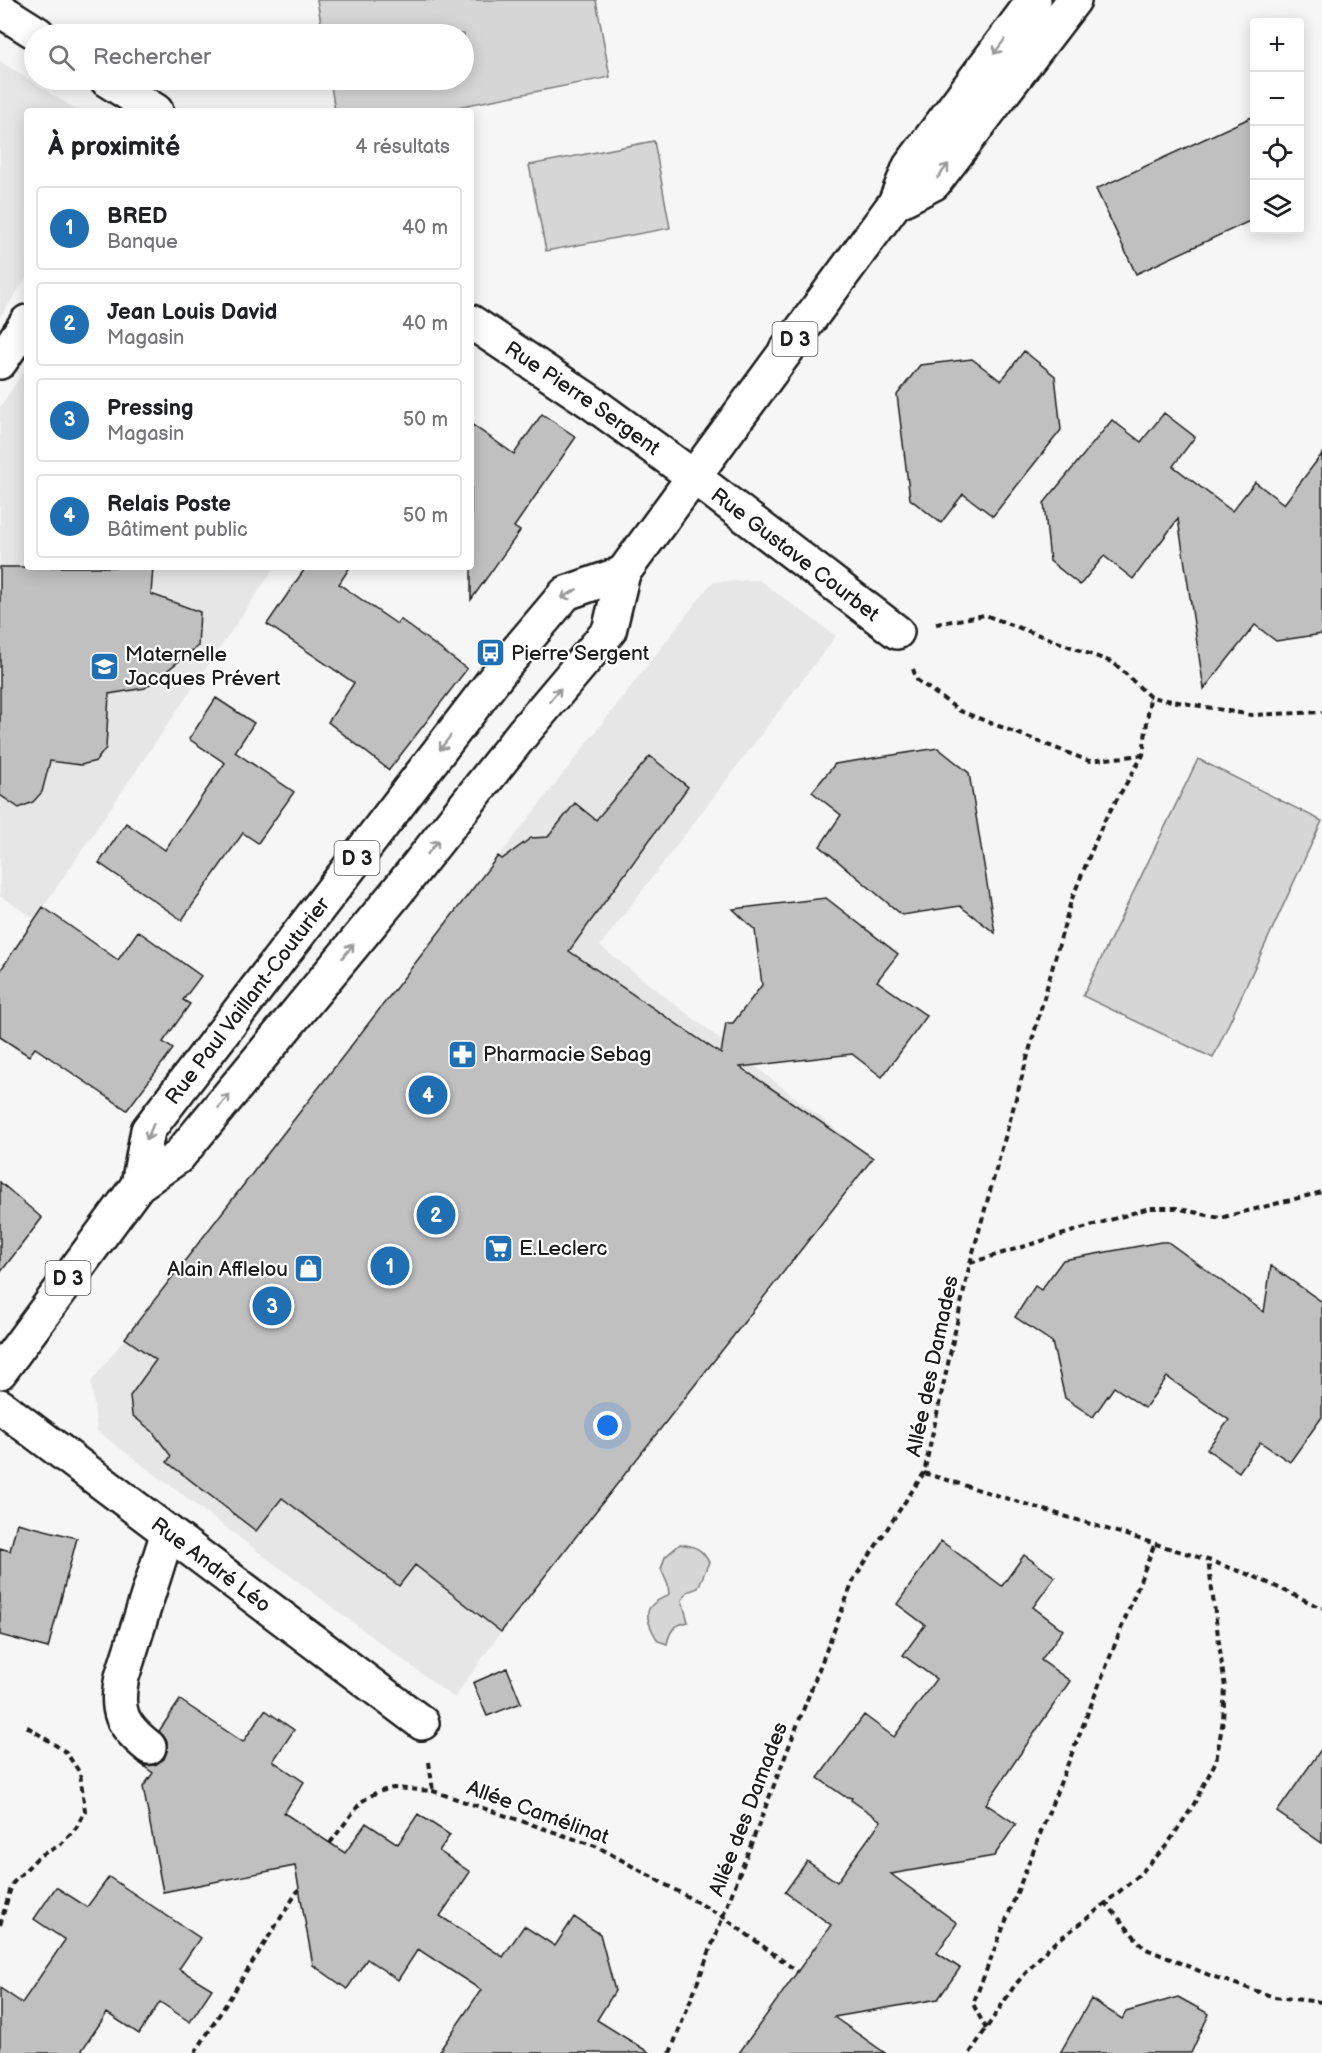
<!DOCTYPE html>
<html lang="fr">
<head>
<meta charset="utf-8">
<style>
  body { margin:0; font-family:"Balsamiq Sans",sans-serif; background:#f6f6f6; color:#202124 }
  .controls { position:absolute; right:18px; top:18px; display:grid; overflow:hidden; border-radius:6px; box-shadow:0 3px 15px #0003 }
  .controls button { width:54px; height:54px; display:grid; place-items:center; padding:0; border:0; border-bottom:2px solid #e0e0e0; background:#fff; color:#202124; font:30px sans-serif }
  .you { position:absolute; left:608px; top:1426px; width:21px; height:21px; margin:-15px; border:4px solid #fff; border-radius:50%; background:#1a73e8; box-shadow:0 0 0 9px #1a73e833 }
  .badge { display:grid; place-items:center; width:39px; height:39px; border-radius:50%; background:#1f6fb2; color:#fff; font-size:20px; font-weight:700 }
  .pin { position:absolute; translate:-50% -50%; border:3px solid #fff; box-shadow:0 2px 6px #0006 }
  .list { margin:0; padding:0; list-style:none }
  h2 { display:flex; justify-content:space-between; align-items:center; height:78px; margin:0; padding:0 24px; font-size:26px }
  h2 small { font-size:20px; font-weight:400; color:#757577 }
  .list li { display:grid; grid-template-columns:39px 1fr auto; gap:18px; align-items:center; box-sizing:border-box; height:84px; margin:0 12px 12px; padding:0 12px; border:2px solid #e0e0e0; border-radius:6px }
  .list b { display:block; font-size:22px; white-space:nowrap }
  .list p { margin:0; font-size:20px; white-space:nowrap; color:#757577 }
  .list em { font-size:20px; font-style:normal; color:#757577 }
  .icon { flex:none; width:33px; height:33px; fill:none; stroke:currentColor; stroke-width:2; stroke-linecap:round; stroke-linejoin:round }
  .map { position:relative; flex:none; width:1322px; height:2053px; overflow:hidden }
  .search { position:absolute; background:#fff; box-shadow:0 3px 15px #0003; left:24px; top:24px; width:450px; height:66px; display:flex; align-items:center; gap:15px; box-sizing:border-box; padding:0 21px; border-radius:33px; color:#757577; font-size:22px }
  .panel { position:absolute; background:#fff; box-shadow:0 3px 15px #0003; left:24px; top:108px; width:450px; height:462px; border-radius:6px }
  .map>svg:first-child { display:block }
  .built { fill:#e6e6e6 }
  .green { fill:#d6d6d6; stroke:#797979; stroke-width:1.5 }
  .building { fill:#c0c0c0; stroke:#1c1c1c; stroke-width:1.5 }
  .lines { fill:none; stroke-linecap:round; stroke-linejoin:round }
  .minor-casing { stroke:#1c1c1c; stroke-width:38 }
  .major-casing { stroke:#1c1c1c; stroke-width:38 }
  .path { stroke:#1c1c1c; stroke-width:4; stroke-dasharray:6 4.5; stroke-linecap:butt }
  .minor { stroke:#fff; stroke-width:33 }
  .major { stroke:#fff; stroke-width:33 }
  .oneway { stroke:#999 }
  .labels { text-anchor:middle; stroke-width:4.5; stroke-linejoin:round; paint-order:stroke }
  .shield { fill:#fff; stroke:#606060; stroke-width:1.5 }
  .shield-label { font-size:20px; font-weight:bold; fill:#1c1c1c }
  .street-label { font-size:21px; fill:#1c1c1c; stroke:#fff }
  .poi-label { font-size:21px; fill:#1c1c1c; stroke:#fff; text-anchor:start }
</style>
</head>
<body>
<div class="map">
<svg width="1322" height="2053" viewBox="0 0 1322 2053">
  <rect width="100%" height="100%" fill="#f6f6f6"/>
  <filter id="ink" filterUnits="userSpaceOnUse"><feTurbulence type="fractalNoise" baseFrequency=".0167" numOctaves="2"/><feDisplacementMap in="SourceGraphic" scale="12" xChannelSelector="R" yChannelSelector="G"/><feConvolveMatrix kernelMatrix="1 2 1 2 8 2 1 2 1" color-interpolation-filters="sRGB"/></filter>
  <g filter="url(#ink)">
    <path class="built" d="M0 61 78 111H27V277L0 317Z
      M27 367V567H275L35 919 0 896V407Z
      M759 580 836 636 600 946 873 1158 501 1632 454 1698 97 1431 91 1382 712 582Z"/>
    <path class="green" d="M317 0H596L610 77 437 111H335L330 80H464V34H323Z
      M654 141 670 228 546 251 529 165Z
      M1198 759 1322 821 1213 1058 1083 996Z
      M680 1544C695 1546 702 1549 709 1562L698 1588 687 1592 682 1600 688 1622C674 1625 670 1630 667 1644L658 1641C652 1631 642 1614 652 1605 657 1600 664 1598 669 1594L668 1585 661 1569 665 1557Z"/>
    <path class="building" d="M1254 116V219L1136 274 1096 189Z
      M1024 351 1055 376 1061 430 993 516 963 494 941 523 910 499 897 395 920 365 972 359 1001 381Z
      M1164 413 1195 437 1173 466 1232 511 1255 482 1284 504 1322 454V634L1276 641 1255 625 1204 689 1178 519 1133 579 1104 556 1080 585 1050 561 1044 503 1112 420 1141 442Z
      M542 414 576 437 514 527 520 531 471 600V424L514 454Z
      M0 567H153L151 594 200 612 198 646 145 688 109 694 106 748 96 761 81 765 50 761 42 792 33 802 19 808 0 795Z
      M306 567H350L339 584 397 624 400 619 467 669 389 770 328 722 354 683 267 624Z
      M216 698 254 723 235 752 294 792 258 843 243 833 182 920 99 863 126 823 165 850 225 763 189 739Z
      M938 748 969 773 995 933 960 906 902 915 820 846 841 815 812 792 835 764Z
      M650 756 688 787 569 951 721 1054 726 1023H733L762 985 755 930 733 909 826 898 898 954 877 981 927 1016 882 1077 852 1054 740 1067 873 1158 501 1632 415 1565 399 1586 282 1498 256 1531 167 1462 171 1456 152 1431 132 1415 130 1396 156 1360 125 1338 498 856 502 859 531 838 548 837 575 803 596 820Z
      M43 907 118 960 138 931 201 976 183 1000 190 1004 163 1042 173 1049 127 1110 35 1048 29 1056 0 1037V971Z
      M0 1182 42 1218 0 1273Z
      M1161 1242H1168L1264 1312 1271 1266 1322 1302V1417L1290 1462 1260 1442 1239 1472 1207 1449 1229 1420 1167 1377 1145 1408 1114 1387 1093 1417 1065 1398 1052 1342 1015 1317 1035 1286 1041 1290 1063 1260Z
      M17 1523 77 1538 48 1648 0 1635V1548L10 1551Z
      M941 1541 1002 1586 1024 1555 1055 1577 1033 1607 1063 1630 1041 1660 1070 1681 986 1804 1016 1824 994 1856 891 1874 957 1923 937 1953 960 1968 938 1999 834 2017 885 2053H739L831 1925 785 1892 807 1861 837 1882 881 1821 851 1800 852 1798 844 1796 818 1778 864 1715 894 1737 936 1679 903 1655 925 1625 897 1604Z
      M507 1668 521 1703 487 1716 473 1683Z
      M180 1700 243 1742 265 1710 294 1730 273 1761 304 1782 284 1813 345 1853 366 1823 398 1844 418 1814 450 1835 439 1851 470 1872 440 1916 503 1957 524 1926 555 1946 574 1917 600 1934 615 1991 597 2020 650 2053H438L481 1990 418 1949 398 1980 367 1959 347 1989 313 1965 295 1866 163 1892 143 1787 153 1773 139 1763 146 1766 155 1765 164 1759 167 1751V1741L159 1731Z
      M1322 1748V1843L1277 1812Z
      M109 1877 200 1938 179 1969 212 1989 190 2022 160 2002 139 2034 107 2013 80 2053H0V1988L22 2003 65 1940 34 1919 56 1887 87 1907Z
      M1178 1997 1209 2014 1191 2053H1060L1091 1999 1122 2019 1126 2012Z"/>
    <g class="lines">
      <defs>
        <g id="minor">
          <path d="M0 10 38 34"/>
          <path d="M107 80 156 111"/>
          <path id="s1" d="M471 322 591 402 694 477 897 632"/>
          <path d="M0 362 27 322"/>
          <path id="s2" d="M0 1406 422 1723"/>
          <path d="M149 1747C121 1725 115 1711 122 1677L168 1532"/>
        </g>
        <g id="major">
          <path d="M895 203 934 183 1074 0"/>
          <path id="s3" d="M138 1185 148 1130 506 664 566 593 623 573"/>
          <path d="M0 1372 138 1185 178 1157 396 893 522 734 609 631 623 573 895 203 910 166 1034 0"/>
        </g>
      </defs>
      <use href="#minor" class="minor-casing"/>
      <use href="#major" class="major-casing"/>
      <path class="path" d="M936 624 985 615 1114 663 1150 697 1251 715 1322 712
        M913 669 917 680 960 711 1089 761 1142 755
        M970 1263 1149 1208H1176L1220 1218 1322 1192
        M924 1473 1208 1560 1253 1576 1322 1608
        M429 1762 433 1791
        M330 1843 361 1802 377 1792 393 1788 433 1791 598 1847 722 1916 798 1972
        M1105 1902 1144 1948 1209 1975 1274 1997 1322 2002
        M0 1925 12 1884 39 1856 59 1846 76 1828 85 1811 80 1773 66 1752 26 1726
        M986 2029 973 2004 1155 1543
        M195 2053 299 1889
        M670 2053 854 1579 924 1473 970 1263 1071 901 1103 823 1143 755 1150 697
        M970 2053 1015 1985 1049 1947 1085 1920 1137 1877 1167 1845 1193 1806 1216 1761 1223 1720 1225 1688 1208 1560"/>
      <use href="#minor" class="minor"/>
      <use href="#major" class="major"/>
    </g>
    <defs><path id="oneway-shaft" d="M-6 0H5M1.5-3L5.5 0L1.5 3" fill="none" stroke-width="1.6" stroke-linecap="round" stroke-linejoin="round" transform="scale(1.5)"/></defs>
    <g class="oneway">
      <use href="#oneway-shaft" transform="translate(999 47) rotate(127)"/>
      <use href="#oneway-shaft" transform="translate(943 171) rotate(-52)"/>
      <use href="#oneway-shaft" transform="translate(569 594) rotate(149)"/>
      <use href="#oneway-shaft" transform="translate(555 695) rotate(-50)"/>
      <use href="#oneway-shaft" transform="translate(445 743) rotate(127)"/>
      <use href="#oneway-shaft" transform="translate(433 847) rotate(-52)"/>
      <use href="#oneway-shaft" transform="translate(348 951) rotate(-51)"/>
      <use href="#oneway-shaft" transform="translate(224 1101) rotate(-51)"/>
      <use href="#oneway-shaft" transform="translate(150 1132) rotate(113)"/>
    </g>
  </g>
  <defs>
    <symbol id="bus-square" viewBox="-11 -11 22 22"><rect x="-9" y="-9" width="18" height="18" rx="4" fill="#1f6fb2" stroke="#fff"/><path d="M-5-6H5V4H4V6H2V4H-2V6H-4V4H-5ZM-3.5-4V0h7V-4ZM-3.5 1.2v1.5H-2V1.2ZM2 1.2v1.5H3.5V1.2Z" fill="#fff"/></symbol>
    <symbol id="school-square" viewBox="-11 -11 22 22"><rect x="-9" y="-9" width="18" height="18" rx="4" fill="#1f6fb2" stroke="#fff"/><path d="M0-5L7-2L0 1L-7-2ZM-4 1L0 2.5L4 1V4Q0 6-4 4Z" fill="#fff"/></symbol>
    <symbol id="pharmacy-square" viewBox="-11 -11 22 22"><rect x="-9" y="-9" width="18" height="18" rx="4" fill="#1f6fb2" stroke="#fff"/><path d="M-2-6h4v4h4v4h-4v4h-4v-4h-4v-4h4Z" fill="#fff"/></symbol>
    <symbol id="supermarket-square" viewBox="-11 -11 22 22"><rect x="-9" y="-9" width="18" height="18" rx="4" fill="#1f6fb2" stroke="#fff"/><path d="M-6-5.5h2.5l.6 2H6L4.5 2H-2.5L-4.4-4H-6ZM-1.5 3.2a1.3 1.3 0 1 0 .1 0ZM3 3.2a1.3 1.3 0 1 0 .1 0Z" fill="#fff"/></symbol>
    <symbol id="shop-square" viewBox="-11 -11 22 22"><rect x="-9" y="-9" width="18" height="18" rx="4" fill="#1f6fb2" stroke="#fff"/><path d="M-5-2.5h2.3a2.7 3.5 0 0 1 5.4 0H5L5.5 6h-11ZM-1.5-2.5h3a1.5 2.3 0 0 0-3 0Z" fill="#fff"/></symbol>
  </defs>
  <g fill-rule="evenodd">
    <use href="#bus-square" x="474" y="636" width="33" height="33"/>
    <use href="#school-square" x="88" y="650" width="33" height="33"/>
    <use href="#pharmacy-square" x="446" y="1038" width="33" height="33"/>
    <use href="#supermarket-square" x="482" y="1232" width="33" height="33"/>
    <use href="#shop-square" x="292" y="1252" width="33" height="33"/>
  </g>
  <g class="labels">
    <g class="shield">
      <rect x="772.5" y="322" width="45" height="34" rx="4.5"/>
      <rect x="334.5" y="841" width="45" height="34" rx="4.5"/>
      <rect x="45.5" y="1261" width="45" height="34" rx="4.5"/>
    </g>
    <g class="shield-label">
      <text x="795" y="346">D 3</text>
      <text x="357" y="865">D 3</text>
      <text x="68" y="1285">D 3</text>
    </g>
    <g class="street-label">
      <text dy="7" stroke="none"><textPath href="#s1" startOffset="135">Rue Pierre Sergent</textPath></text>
      <text dy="7" stroke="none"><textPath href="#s1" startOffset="399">Rue Gustave Courbet</textPath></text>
      <text dy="7" stroke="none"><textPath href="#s3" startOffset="219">Rue Paul Vaillant-Couturier</textPath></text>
      <text transform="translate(932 1366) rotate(-78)" y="7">Allée des Damades</text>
      <text dy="7" stroke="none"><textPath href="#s2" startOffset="264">Rue André Léo</textPath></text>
      <text transform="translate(748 1809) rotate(-69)" y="7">Allée des Damades</text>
      <text transform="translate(538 1812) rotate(20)" y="7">Allée Camélinat</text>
    </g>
    <g class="poi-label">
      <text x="511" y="660">Pierre Sergent</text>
      <text x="125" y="661">Maternelle<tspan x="125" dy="24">Jacques Prévert</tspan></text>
      <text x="483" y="1061">Pharmacie Sebag</text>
      <text x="519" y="1255">E.Leclerc</text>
      <text x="288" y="1276" text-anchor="end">Alain Afflelou</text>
    </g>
  </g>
</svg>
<div class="controls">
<button>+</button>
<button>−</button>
<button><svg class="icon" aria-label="locate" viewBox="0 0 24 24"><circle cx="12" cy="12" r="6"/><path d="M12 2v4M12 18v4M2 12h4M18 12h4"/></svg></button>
<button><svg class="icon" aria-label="layers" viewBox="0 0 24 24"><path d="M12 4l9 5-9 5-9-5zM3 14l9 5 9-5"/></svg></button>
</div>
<div class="you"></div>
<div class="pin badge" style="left:390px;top:1266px">1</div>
<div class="pin badge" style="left:436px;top:1215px">2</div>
<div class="pin badge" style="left:272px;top:1306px">3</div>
<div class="pin badge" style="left:428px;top:1095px">4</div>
<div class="search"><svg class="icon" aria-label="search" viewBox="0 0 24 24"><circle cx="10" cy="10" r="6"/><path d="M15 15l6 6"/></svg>Rechercher</div>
<section class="panel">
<h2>À proximité<small>4 résultats</small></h2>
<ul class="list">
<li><span class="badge">1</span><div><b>BRED</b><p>Banque</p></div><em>40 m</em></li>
<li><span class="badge">2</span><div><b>Jean Louis David</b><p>Magasin</p></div><em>40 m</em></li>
<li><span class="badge">3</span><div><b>Pressing</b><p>Magasin</p></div><em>50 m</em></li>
<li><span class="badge">4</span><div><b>Relais Poste</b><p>Bâtiment public</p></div><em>50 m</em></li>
</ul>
</section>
</div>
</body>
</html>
